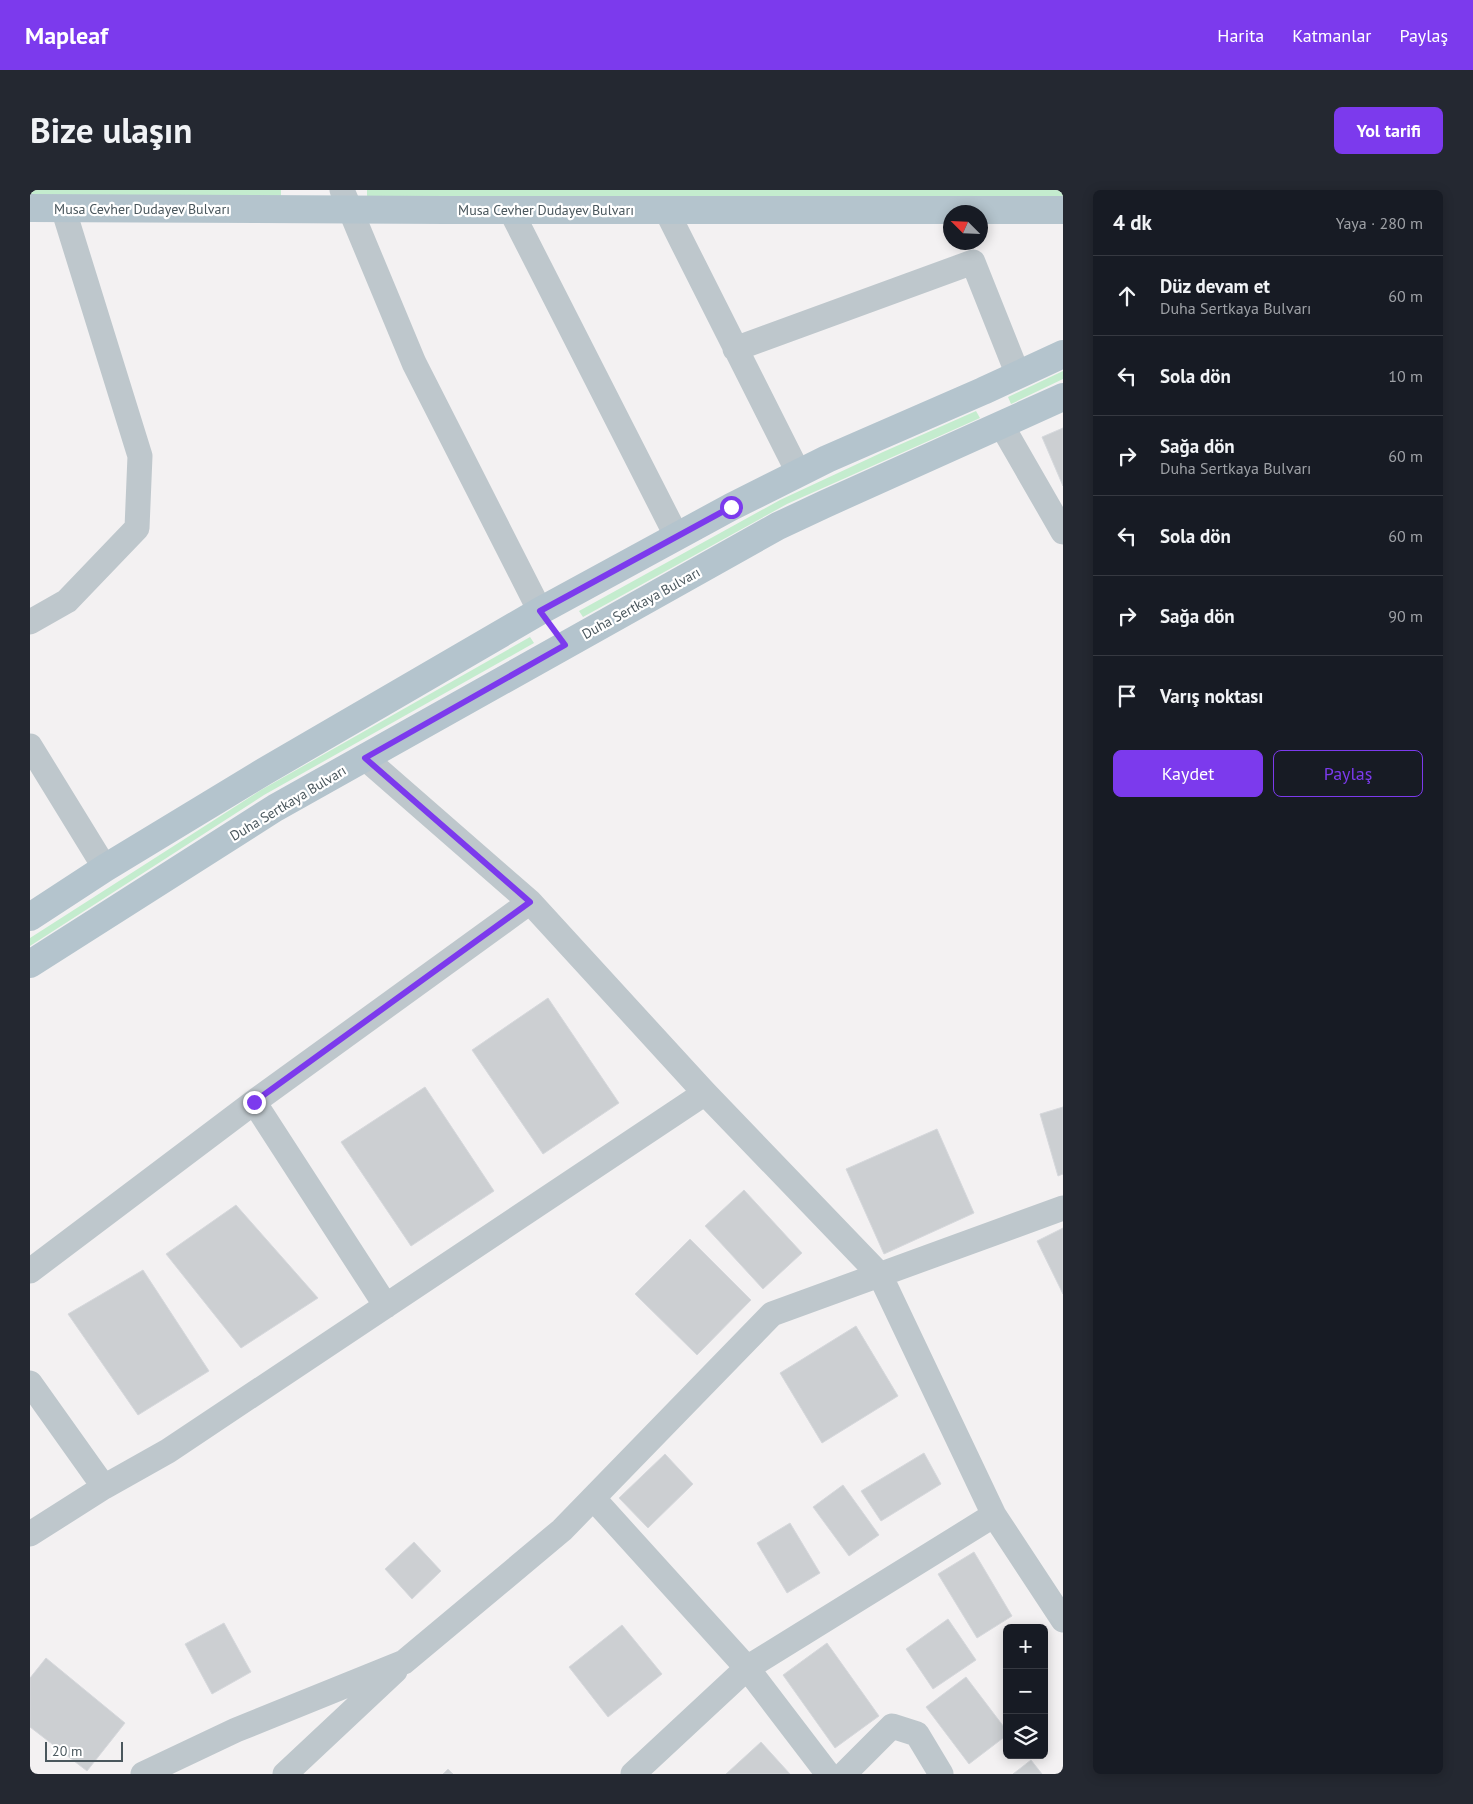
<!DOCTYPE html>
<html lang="tr">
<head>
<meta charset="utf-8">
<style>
  body { margin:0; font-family:"PT Sans",sans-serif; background:#242831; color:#f1f3f6 }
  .controls { position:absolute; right:15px; bottom:15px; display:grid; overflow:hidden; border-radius:8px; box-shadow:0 2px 12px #0003 }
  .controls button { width:45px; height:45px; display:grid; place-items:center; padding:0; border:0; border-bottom:1px solid #363941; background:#171b24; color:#f1f3f6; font:25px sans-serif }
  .compass { position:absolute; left:913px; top:15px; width:45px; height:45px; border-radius:50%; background:#171b24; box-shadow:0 2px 12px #0003; rotate:294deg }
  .scale { position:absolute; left:15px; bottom:12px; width:78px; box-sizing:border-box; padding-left:5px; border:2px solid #4a575d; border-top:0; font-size:14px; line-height:18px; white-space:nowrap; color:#4a575d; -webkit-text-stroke:4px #fff; paint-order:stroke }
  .stop { position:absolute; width:15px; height:15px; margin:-11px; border:4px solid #7c3aed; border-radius:50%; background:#fff }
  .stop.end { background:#7c3aed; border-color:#fff; box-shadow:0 1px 5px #0008 }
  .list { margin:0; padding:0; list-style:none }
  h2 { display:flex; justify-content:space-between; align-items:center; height:65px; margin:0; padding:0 20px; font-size:21px }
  h2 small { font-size:16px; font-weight:400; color:#9ea1a6 }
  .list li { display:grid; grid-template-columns:32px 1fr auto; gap:15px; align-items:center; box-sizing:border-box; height:80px; padding:0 20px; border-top:1px solid #363941 }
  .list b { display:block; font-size:19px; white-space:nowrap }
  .list p { margin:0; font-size:16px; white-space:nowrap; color:#9ea1a6 }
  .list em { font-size:16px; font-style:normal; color:#9ea1a6 }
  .actions { display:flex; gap:10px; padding:15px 20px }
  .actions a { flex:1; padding:11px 0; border:1px solid #7c3aed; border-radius:8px; text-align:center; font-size:18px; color:#7c3aed }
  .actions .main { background:#7c3aed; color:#fff }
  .icon { flex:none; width:28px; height:28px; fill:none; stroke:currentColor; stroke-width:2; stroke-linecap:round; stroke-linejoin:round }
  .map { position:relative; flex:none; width:1033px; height:1584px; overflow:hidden; border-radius:8px }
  header { display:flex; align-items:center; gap:30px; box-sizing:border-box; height:70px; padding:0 25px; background:#7c3aed; color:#fff }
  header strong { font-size:24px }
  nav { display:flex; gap:28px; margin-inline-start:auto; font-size:18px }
  .intro { display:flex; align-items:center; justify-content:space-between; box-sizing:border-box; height:120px; padding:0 30px }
  h1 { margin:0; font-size:35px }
  .button { padding:12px 22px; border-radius:8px; background:#7c3aed; color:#fff; font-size:18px; font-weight:700 }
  main { display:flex; gap:30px; padding:0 30px }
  aside { flex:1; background:#171b24; border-radius:8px; box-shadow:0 2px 12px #0003 }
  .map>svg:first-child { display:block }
  .green { fill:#c4ecce }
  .building { fill:#cccfd2; stroke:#d6d8dc }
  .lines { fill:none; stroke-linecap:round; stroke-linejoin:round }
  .minor { stroke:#bec7cc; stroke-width:25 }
  .major { stroke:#b4c4cd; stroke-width:28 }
  .route { stroke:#7c3aed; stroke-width:6 }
  .labels { text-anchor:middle; stroke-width:4.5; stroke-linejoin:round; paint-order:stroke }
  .street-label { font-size:14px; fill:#4a575d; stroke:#fff }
</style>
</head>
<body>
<header>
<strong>Mapleaf</strong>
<nav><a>Harita</a><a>Katmanlar</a><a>Paylaş</a></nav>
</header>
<div class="intro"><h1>Bize ulaşın</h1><a class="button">Yol tarifi</a></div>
<main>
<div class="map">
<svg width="1033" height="1584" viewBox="0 0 1033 1584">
  <rect width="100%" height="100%" fill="#f3f1f2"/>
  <path class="green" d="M0 0H251V6H0Z
    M337 0H1033V6H337Z
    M1033 181V189L981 214 978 207Z
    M946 221 950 228 757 314 553 427 549 421 750 310 853 262Z
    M500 447 504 453 234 605 0 756V748L231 600Z"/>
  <path class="building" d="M1033 238V296L1012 247Z
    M518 808 589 913 513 964 442 860Z
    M395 897 464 1001 381 1056 311 952Z
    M1033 917V984L1028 986 1010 924Z
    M907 939 944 1023 854 1064 816 979Z
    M714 1000 772 1063 733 1099 675 1036Z
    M206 1015 288 1108 211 1158 136 1064Z
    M1033 1038V1104L1007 1051Z
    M660 1049 721 1110 667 1165 605 1104Z
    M113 1080 179 1181 108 1225 38 1124Z
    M826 1136 868 1206 792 1253 750 1183Z
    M894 1263 911 1294 851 1331 831 1301Z
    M635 1264 663 1294 618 1338 589 1308Z
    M813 1295 849 1345 819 1366 783 1317Z
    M760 1333 790 1383 757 1403 727 1353Z
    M384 1352 411 1381 382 1409 355 1379Z
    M944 1362 982 1426 947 1448 908 1384Z
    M918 1429 946 1470 903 1499 876 1459Z
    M194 1433 221 1482 182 1504 155 1454Z
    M592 1435 632 1484 578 1527 539 1477Z
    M797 1453 849 1526 805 1558 753 1485Z
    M16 1468 95 1533 57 1581 0 1537V1488Z
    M936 1487 977 1541V1545L939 1574 896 1517Z
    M731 1552 760 1584H696Z
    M1001 1570 1012 1584H983Z
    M418 1579 423 1584H413Z"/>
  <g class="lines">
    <path class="minor" d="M312 0 384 173 510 421
      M636 20 768 282
      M481 21 647 347
      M705 159 943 72 988 185
      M972 236 1033 342
      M0 432 37 411 107 338 110 266 33 18
      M0 556 75 678
      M335 568 500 712 675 903 850 1085 964 1325 1033 1430
      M224 912 356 1116
      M0 1081 224 912 500 712
      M0 1193 74 1297
      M563 1308 717 1478 798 1584
      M0 1344 74 1297 138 1261 675 903
      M113 1584 206 1540 374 1472 532 1340 742 1124 1033 1018
      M255 1584 365 1481
      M603 1584 717 1478 964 1325
      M814 1584 862 1536 887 1544 911 1584"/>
    <path class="major" d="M0 18 415 20H1033
      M0 727 75 678 235 581 510 421 701 317 797 269 953 201 1033 164
      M0 774 245 618 748 336 795 314 1033 207"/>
  </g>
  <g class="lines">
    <path class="route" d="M224 912 500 712 335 568 535 455 510 421 701 317"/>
  </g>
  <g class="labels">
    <g class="street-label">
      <text x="112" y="24">Musa Cevher Dudayev Bulvarı</text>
      <text x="516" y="25">Musa Cevher Dudayev Bulvarı</text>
      <text transform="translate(611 413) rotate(-29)" y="5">Duha Sertkaya Bulvarı</text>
      <text transform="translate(258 613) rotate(-31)" y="5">Duha Sertkaya Bulvarı</text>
    </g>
  </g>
</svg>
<div class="controls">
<button>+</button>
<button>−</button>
<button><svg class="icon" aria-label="layers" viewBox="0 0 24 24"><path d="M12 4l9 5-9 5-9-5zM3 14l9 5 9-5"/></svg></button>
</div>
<svg class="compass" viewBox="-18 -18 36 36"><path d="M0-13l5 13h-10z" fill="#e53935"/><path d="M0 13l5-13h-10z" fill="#9ea1a6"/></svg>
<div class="scale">20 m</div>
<div class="stop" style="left:701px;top:317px"></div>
<div class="stop end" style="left:224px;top:912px"></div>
</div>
<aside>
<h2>4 dk<small>Yaya · 280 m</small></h2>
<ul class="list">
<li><svg class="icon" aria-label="ahead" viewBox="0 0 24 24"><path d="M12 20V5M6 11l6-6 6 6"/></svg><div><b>Düz devam et</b><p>Duha Sertkaya Bulvarı</p></div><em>60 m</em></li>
<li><svg class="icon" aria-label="left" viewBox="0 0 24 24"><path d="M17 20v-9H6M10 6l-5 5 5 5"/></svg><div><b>Sola dön</b></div><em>10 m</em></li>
<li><svg class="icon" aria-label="right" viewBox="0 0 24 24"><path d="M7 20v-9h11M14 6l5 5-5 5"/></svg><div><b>Sağa dön</b><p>Duha Sertkaya Bulvarı</p></div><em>60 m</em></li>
<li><svg class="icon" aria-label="left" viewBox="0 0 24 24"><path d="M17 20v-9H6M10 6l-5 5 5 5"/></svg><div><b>Sola dön</b></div><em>60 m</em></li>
<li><svg class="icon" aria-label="right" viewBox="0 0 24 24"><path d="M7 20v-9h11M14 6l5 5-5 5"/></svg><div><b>Sağa dön</b></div><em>90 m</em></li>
<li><svg class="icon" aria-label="arrive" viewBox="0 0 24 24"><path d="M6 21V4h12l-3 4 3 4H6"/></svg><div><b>Varış noktası</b></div></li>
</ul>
<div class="actions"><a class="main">Kaydet</a><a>Paylaş</a></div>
</aside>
</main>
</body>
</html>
